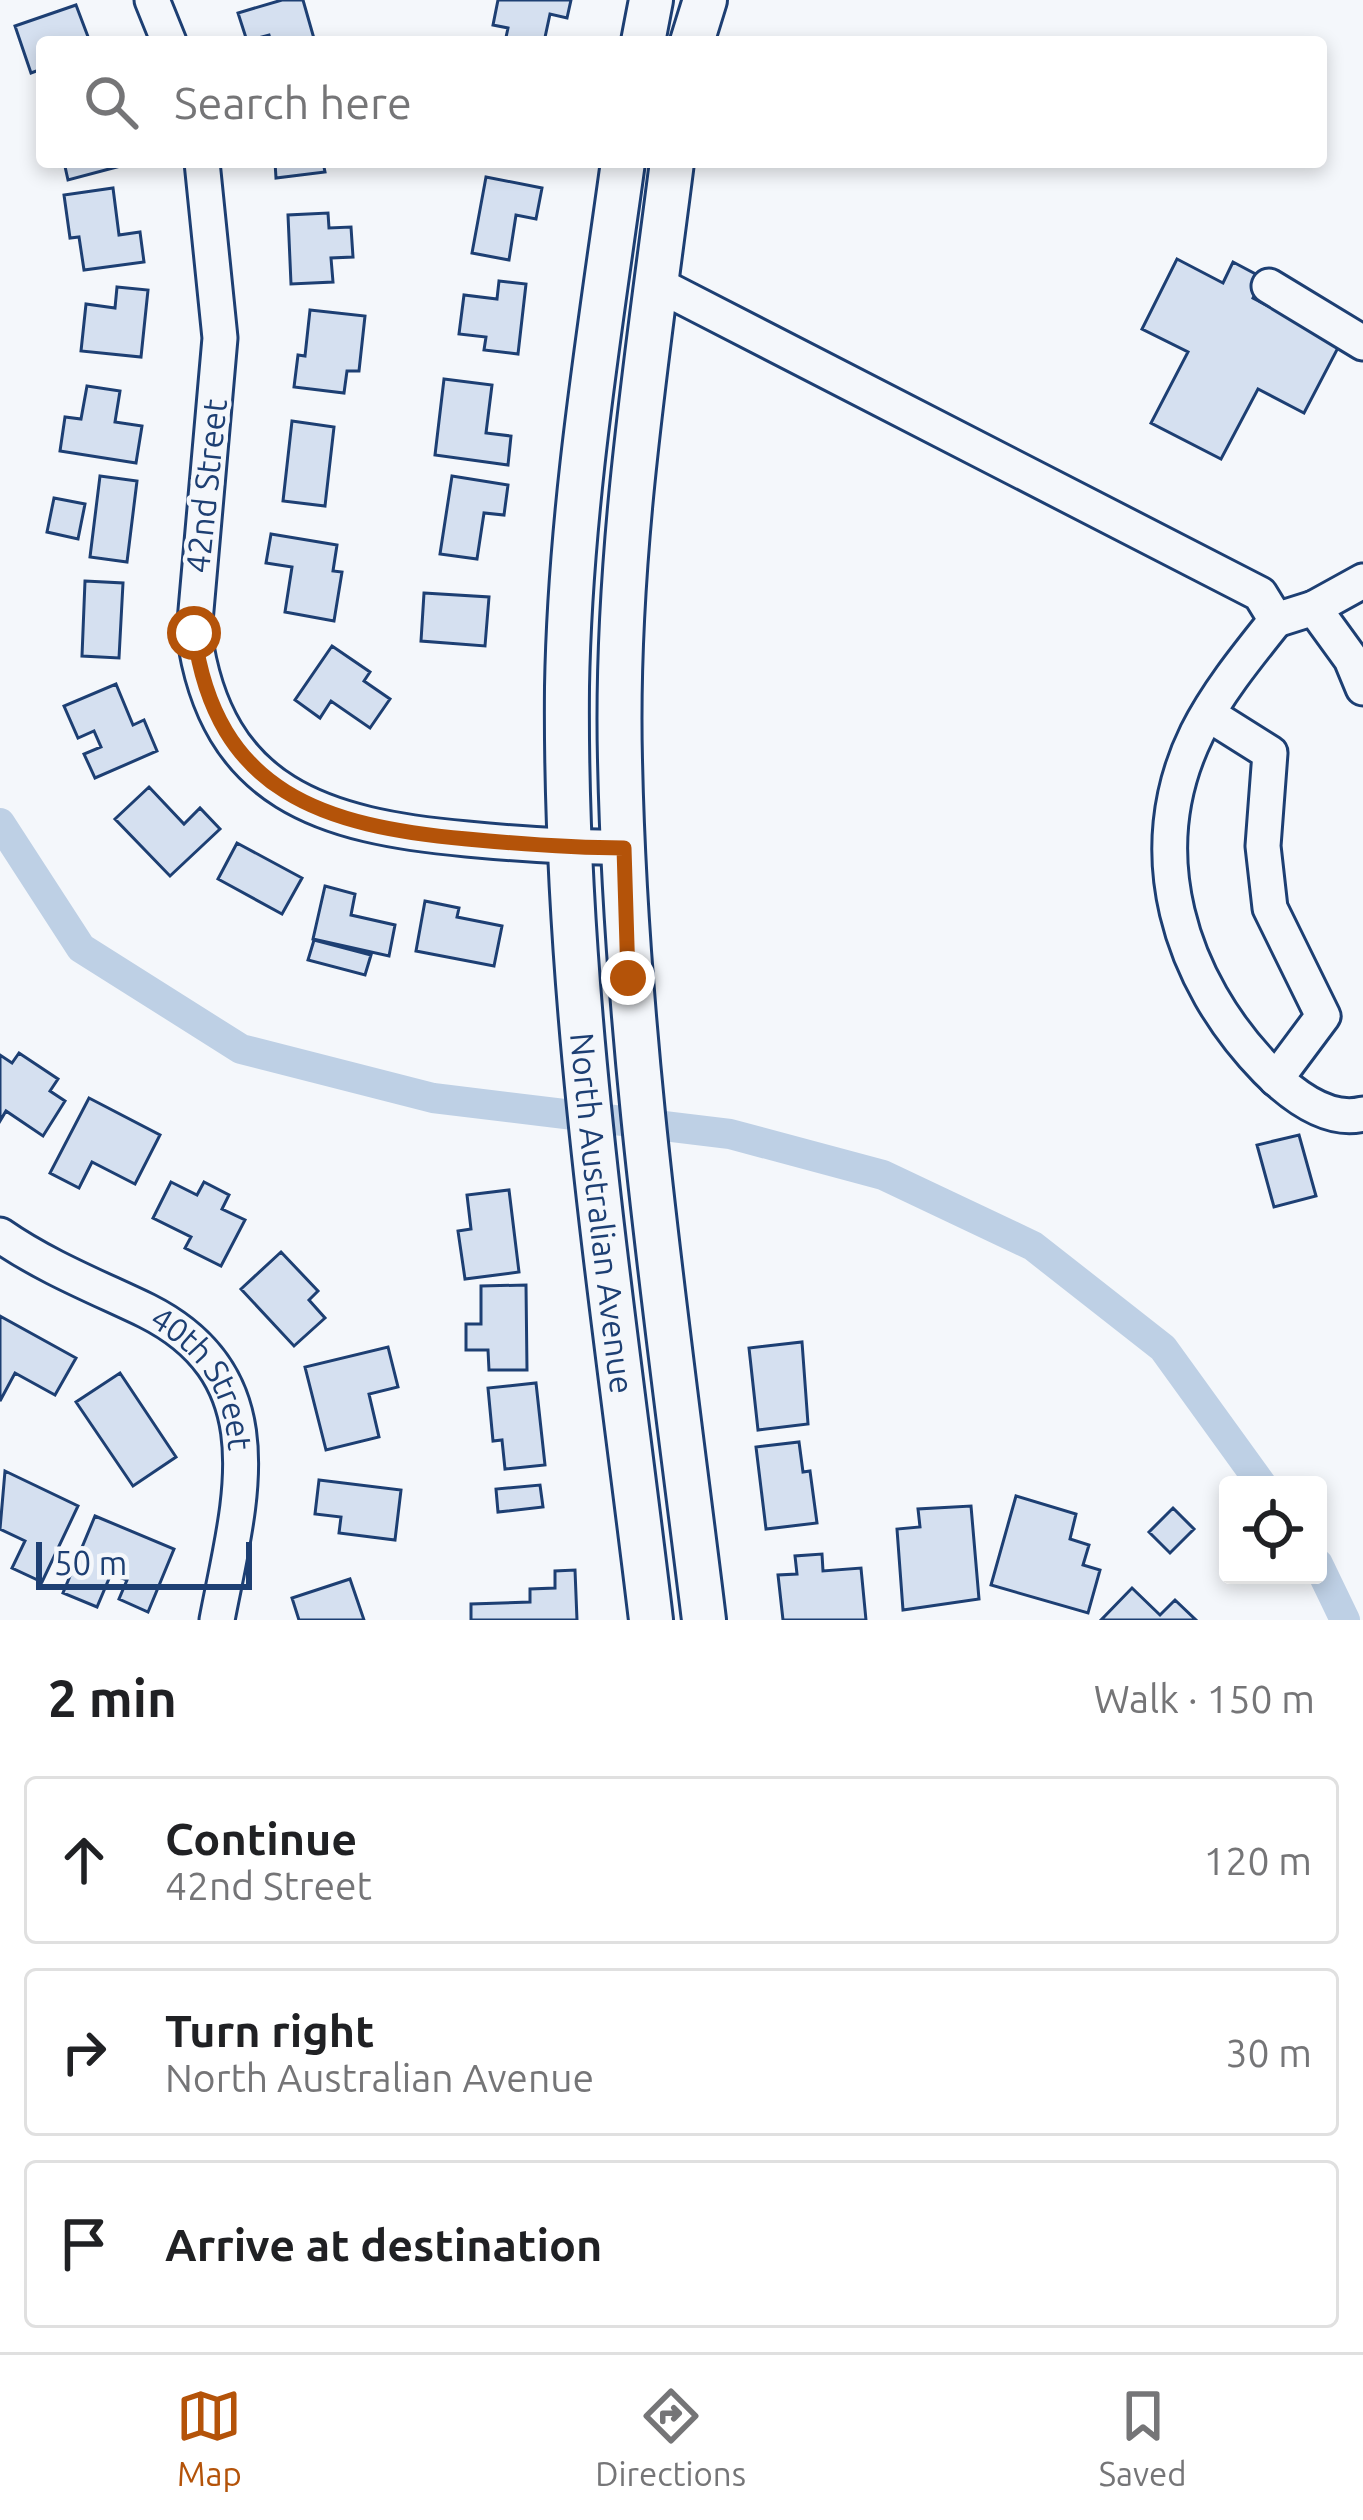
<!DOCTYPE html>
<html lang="en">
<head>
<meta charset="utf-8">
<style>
  body { margin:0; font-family:Ubuntu,sans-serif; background:#f6f6f6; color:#202124 }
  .controls { position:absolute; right:36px; bottom:36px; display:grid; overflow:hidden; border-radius:12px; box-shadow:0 6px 18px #0003 }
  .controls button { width:108px; height:108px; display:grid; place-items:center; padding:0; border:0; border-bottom:3px solid #e0e0e0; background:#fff; color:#202124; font:60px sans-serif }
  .scale { position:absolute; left:36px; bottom:30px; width:216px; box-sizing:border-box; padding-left:12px; border:6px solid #1d3f73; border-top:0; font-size:33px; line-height:42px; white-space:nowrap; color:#1d3f73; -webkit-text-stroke:9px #f4f7fb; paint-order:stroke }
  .stop { position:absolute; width:36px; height:36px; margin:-27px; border:9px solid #b45309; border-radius:50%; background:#fff }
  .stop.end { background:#b45309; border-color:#fff; box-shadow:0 3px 12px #0008 }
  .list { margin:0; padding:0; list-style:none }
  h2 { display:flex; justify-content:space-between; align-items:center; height:156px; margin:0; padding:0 48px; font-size:51px }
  h2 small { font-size:39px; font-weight:400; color:#757577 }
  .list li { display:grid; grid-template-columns:78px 1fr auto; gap:36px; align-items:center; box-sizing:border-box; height:168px; margin:0 24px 24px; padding:0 24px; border:3px solid #e0e0e0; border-radius:12px }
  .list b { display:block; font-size:45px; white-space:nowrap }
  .list p { margin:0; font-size:39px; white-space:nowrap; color:#757577 }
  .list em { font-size:39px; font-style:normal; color:#757577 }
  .icon { flex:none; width:66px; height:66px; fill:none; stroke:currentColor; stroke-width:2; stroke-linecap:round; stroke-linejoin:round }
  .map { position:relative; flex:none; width:1363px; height:1620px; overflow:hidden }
  .search { position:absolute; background:#fff; box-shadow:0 6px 18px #0003; left:36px; right:36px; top:36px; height:132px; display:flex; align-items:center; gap:30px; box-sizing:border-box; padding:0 42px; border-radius:12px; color:#757577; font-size:45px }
  .sheet { height:732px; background:#fff }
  nav { display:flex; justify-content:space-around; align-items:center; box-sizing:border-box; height:168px; border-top:3px solid #e0e0e0; background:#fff; font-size:33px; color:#757577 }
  nav a { display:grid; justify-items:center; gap:6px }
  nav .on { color:#b45309 }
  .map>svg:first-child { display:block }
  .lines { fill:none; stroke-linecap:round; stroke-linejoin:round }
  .canal { stroke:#bed0e5; stroke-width:30 }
  .building { fill:#d5e0f0; stroke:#1d3f73; stroke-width:3 }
  .minor-casing { stroke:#1d3f73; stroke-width:39 }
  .major-casing { stroke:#1d3f73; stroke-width:48 }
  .minor { stroke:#f4f7fb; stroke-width:33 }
  .major { stroke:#f4f7fb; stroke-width:42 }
  .route { stroke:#b45309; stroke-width:15 }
  .labels { text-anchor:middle; stroke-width:9; stroke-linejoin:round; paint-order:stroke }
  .street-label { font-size:33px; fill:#1d3f73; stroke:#f4f7fb }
</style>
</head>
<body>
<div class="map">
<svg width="1363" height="1620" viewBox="0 0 1363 1620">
  <rect width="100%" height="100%" fill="#f4f7fb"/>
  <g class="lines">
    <path class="canal" d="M0 823 81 948 241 1049 433 1098 730 1134 883 1175 1033 1246 1163 1348 1262 1485
      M1318 1564 1345 1620"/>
  </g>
  <path class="building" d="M282 0H303L315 42H271L269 35 247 41 238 13Z
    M498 0H571L567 18 550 14 544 42H505L508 28 493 25Z
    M76 5 90 42H42V69L31 73 15 26Z
    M64 162H128V164L68 180Z
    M275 162H323L325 172 276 178Z
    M486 177 542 188 536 219 516 215 509 260 472 253Z
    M113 188 119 235 140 232 144 262 84 270 79 237 70 238 64 195Z
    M328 213 329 228 351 227 353 257 331 258 333 282 291 284 288 215Z
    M1177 259 1223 283 1233 262 1263 278 1253 298 1340 344 1304 413 1258 389 1221 459 1151 423 1188 352 1142 329Z
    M499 281 526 284 518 354 484 350 486 337 459 334 464 295 497 299Z
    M117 287 148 290 141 357 81 351 86 304 115 308Z
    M310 310 365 316 359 371H347L344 393 294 387 298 355 305 356Z
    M444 379 492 385 486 433 511 436 508 465 435 455Z
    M87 386 120 391 115 422 142 426 136 463 60 451 65 417 81 419Z
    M292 421 334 427 325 506 283 501Z
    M100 476 137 481 127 562 90 557Z
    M452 476 508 485 504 515 484 513 477 559 440 554Z
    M54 498 85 504 78 539 47 532Z
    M271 534 337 545 333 571 342 572 334 621 285 612 292 567 266 563Z
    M85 581 123 583 119 658 82 656Z
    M424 593 489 597 485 646 421 641Z
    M332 646 370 672 364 681 390 699 370 728 331 701 320 718 295 700Z
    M116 684 133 725 144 720 157 751 95 778 84 754 101 747 94 731 78 738 64 706Z
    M149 787 184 824 200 808 220 829 170 876 115 819Z
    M237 843 302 878 282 914 218 879Z
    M325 886 355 894 351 915 395 925 389 956 313 939Z
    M425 901 459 908 457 917 502 926 494 966 416 951Z
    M314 940 371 955 365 975 308 960Z
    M19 1053 58 1079 50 1091 65 1101 43 1136 6 1111 0 1121V1055L12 1063Z
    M89 1098 160 1135 135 1184 92 1162 79 1188 50 1173Z
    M1299 1135 1316 1196 1274 1207 1257 1145Z
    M171 1182 197 1195 204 1182 229 1195 222 1209 245 1220 221 1266 185 1248 191 1237 153 1218Z
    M509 1190 519 1272 465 1279 458 1231 471 1229 467 1195Z
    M281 1252 318 1291 309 1300 325 1318 294 1346 241 1289Z
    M526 1285 527 1370H489L488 1350H466V1324H481V1286Z
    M0 1316 76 1358 55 1395 15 1373 0 1401Z
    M802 1342 808 1424 758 1430 749 1348Z
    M388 1347 398 1387 369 1394 379 1437 326 1450 305 1367Z
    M120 1373 176 1457 133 1486 76 1402Z
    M536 1383 545 1465 505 1469 502 1440 493 1441 488 1388Z
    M799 1442 803 1472 810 1471 817 1523 766 1529 756 1447Z
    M5 1471 78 1506 42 1582 12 1568 25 1541 0 1529Z
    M319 1480 401 1490 395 1540 339 1533 341 1517 315 1514Z
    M540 1485 543 1507 498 1512 496 1489Z
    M1016 1496 1076 1514 1070 1539 1089 1545 1083 1565 1100 1570 1088 1613 991 1585Z
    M971 1506 979 1599 903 1610 897 1529 920 1527 918 1509Z
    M1173 1508 1194 1529 1170 1553 1149 1532Z
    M95 1516 174 1549 148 1612 119 1599 127 1580 111 1574 97 1607 63 1593Z
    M822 1554 823 1571 861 1568 866 1620H783L778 1575 797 1574 795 1556Z
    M575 1570 577 1620H471V1604L530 1602V1589L555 1588V1571Z
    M350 1579 364 1620H299L292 1598Z
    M1132 1588 1160 1615 1175 1600 1196 1620H1101Z"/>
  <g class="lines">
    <defs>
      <g id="minor">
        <path d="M152 0 169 42"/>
        <path d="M202 162 220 338 194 633C216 795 325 826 467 839 520 844 571 848 624 847"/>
        <path d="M657 284 1260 594 1276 620 1314 608"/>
        <path d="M1269 286 1363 343"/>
        <path d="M1363 581 1314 608 1351 659 1363 688"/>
        <path d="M1276 620C1248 655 1217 693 1197 733 1139 851 1179 980 1267 1070 1291 1094 1327 1123 1363 1114"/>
        <path d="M1208 714 1270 753 1263 846 1270 908 1323 1016 1276 1079"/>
        <path id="s1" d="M0 1235C46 1267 97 1287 147 1311 280 1378 239 1504 217 1620"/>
      </g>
      <g id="major">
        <path d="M643 42 651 0"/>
        <path d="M692 42 705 0"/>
        <path id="s2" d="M623 162C599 336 570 511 567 687 564 1001 614 1309 651 1620"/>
        <path d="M672 162C647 359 615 560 620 760 626 1048 669 1334 704 1620"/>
      </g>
    </defs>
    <use href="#minor" class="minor-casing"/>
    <use href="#major" class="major-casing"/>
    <use href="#minor" class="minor"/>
    <use href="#major" class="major"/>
  </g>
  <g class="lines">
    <path class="route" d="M194 633C216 794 325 826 467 839 520 844 571 848 624 848L628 978"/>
  </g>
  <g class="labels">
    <g class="street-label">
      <text transform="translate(206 486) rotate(-84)" y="12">42nd Street</text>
      <text dy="12" stroke="none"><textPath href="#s2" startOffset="1056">North Australian Avenue</textPath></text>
      <text dy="12" stroke="none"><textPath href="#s1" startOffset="258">40th Street</textPath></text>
    </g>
  </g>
</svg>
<div class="controls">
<button><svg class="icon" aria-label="locate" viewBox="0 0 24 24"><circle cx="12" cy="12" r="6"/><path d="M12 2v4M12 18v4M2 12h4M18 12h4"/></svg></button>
</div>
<div class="scale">50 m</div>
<div class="stop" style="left:194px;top:633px"></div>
<div class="stop end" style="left:628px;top:978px"></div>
<div class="search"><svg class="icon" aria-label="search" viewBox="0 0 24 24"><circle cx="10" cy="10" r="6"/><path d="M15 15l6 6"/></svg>Search here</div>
</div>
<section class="sheet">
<h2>2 min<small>Walk · 150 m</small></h2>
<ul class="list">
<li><svg class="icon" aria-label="ahead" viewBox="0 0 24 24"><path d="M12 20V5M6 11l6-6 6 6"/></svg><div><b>Continue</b><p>42nd Street</p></div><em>120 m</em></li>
<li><svg class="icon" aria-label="right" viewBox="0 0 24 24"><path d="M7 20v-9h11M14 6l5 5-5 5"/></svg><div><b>Turn right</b><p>North Australian Avenue</p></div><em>30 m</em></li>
<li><svg class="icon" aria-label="arrive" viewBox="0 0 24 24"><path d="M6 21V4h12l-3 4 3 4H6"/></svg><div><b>Arrive at destination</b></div></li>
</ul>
</section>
<nav>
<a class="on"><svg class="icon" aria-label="map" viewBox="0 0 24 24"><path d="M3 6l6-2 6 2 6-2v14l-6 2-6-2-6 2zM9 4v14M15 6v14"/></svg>Map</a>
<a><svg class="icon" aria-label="directions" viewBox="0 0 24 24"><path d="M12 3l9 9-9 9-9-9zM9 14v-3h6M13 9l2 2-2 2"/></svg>Directions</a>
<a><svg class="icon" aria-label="saved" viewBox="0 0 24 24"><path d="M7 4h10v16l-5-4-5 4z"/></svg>Saved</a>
</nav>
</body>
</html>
